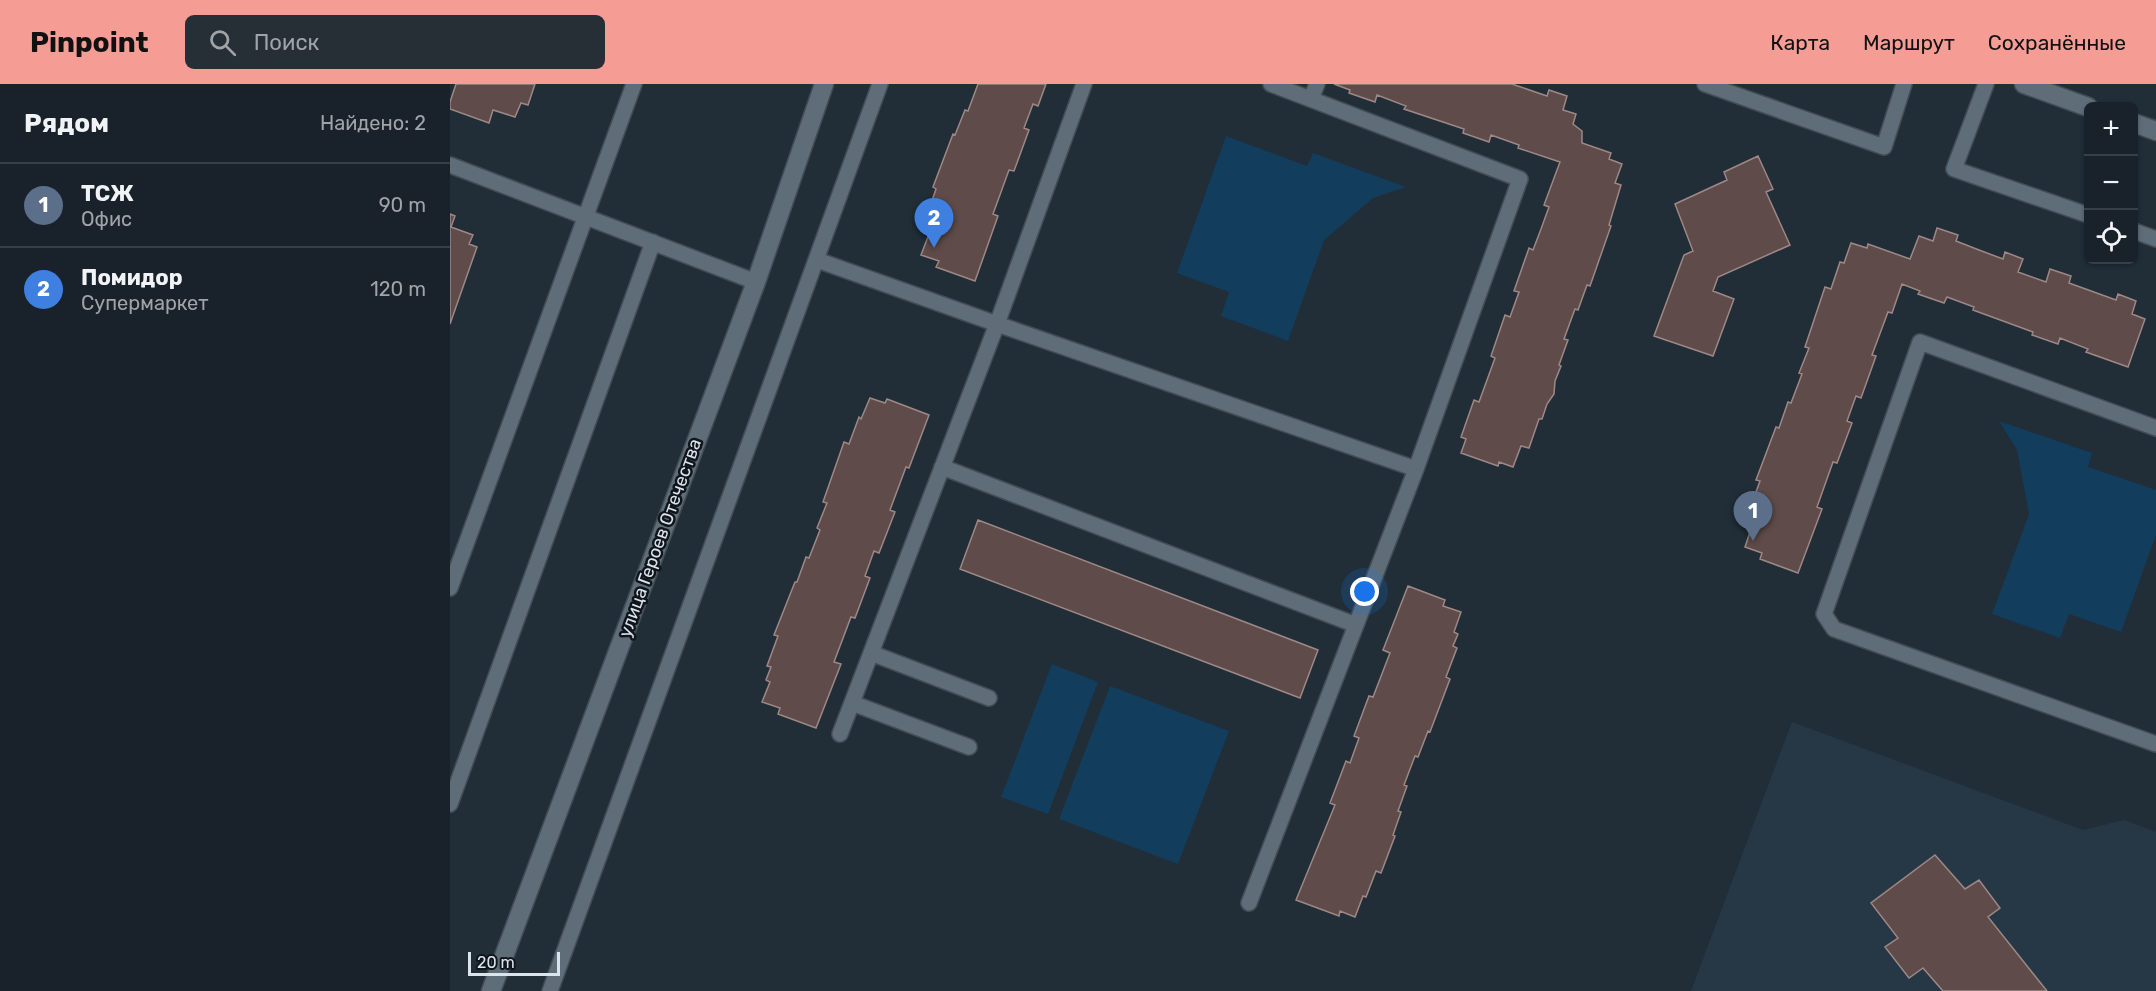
<!DOCTYPE html>
<html lang="ru">
<head>
<meta charset="utf-8">
<style>
  body { margin:0; font-family:Rubik,sans-serif; background:#262f36; color:#f1f3f6 }
  .controls { position:absolute; right:18px; top:18px; display:grid; overflow:hidden; border-radius:9px; box-shadow:0 2px 4px #0004 }
  .controls button { width:54px; height:54px; display:grid; place-items:center; padding:0; border:0; border-bottom:2px solid #373f47; background:#19222a; color:#f1f3f6; font:30px sans-serif }
  .scale { position:absolute; left:18px; bottom:15px; width:92px; box-sizing:border-box; padding-left:6px; border:3px solid #dce4eb; border-top:0; font-size:16px; line-height:21px; white-space:nowrap; color:#dce4eb; -webkit-text-stroke:4px #0f151a; paint-order:stroke }
  .you { position:absolute; left:915px; top:508px; width:21px; height:21px; margin:-15px; border:4px solid #fff; border-radius:50%; background:#1a73e8; box-shadow:0 0 0 9px #1a73e833 }
  .badge { display:grid; place-items:center; width:39px; height:39px; border-radius:50%; background:#f59c95; color:#fff; font-size:20px; font-weight:700 }
  .pin { position:absolute; translate:-50% -50px; filter:drop-shadow(0 2px 3px #0008) }
  .pin::after { content:''; position:absolute; top:32px; width:21px; height:18px; background:inherit; clip-path:polygon(0 0,100% 0,50% 100%) }
  .list { margin:0; padding:0; list-style:none }
  h2 { display:flex; justify-content:space-between; align-items:center; height:78px; margin:0; padding:0 24px; font-size:26px }
  h2 small { font-size:20px; font-weight:400; color:#9fa4a8 }
  .list li { display:grid; grid-template-columns:39px 1fr auto; gap:18px; align-items:center; box-sizing:border-box; height:84px; padding:0 24px; border-top:2px solid #373f47 }
  .list b { display:block; font-size:22px; white-space:nowrap }
  .list p { margin:0; font-size:20px; white-space:nowrap; color:#9fa4a8 }
  .list em { font-size:20px; font-style:normal; color:#9fa4a8 }
  .icon { flex:none; width:33px; height:33px; fill:none; stroke:currentColor; stroke-width:2; stroke-linecap:round; stroke-linejoin:round }
  .map { position:relative; flex:none; width:1706px; height:907px; overflow:hidden }
  header { display:flex; align-items:center; gap:36px; box-sizing:border-box; height:84px; padding:0 30px; background:#f59c95; color:#111 }
  header strong { font-size:28px }
  nav { display:flex; gap:33px; margin-inline-start:auto; font-size:21px }
  .search { width:420px; height:54px; background:#262f36; display:flex; align-items:center; gap:15px; box-sizing:border-box; padding:0 21px; border-radius:9px; color:#9fa4a8; font-size:22px }
  main { display:flex }
  aside { flex:1; background:#19222a }
  .map>svg:first-child { display:block }
  .built { fill:#263846 }
  .green { fill:#123d5c }
  .building { fill:#5f4c4a; stroke:#9d8886; stroke-width:1.5 }
  .lines { fill:none; stroke-linecap:round; stroke-linejoin:round }
  .service-casing { stroke:#414c54; stroke-width:18 }
  .minor-casing { stroke:#414c54; stroke-width:21 }
  .service { stroke:#5f6d79; stroke-width:15 }
  .minor { stroke:#5f6d79; stroke-width:18 }
  .labels { text-anchor:middle; stroke-width:5; stroke-linejoin:round; paint-order:stroke }
  .street-label { font-size:18px; fill:#dce4eb; stroke:#0f151a }
</style>
</head>
<body>
<header>
<strong>Pinpoint</strong>
<div class="search"><svg class="icon" aria-label="search" viewBox="0 0 24 24"><circle cx="10" cy="10" r="6"/><path d="M15 15l6 6"/></svg>Поиск</div>
<nav><a>Карта</a><a>Маршрут</a><a>Сохранённые</a></nav>
</header>
<main>
<aside>
<h2>Рядом<small>Найдено: 2</small></h2>
<ul class="list">
<li><span class="badge" style="background:#5c6f8a">1</span><div><b>ТСЖ</b><p>Офис</p></div><em>90 m</em></li>
<li><span class="badge" style="background:#3f7fe0">2</span><div><b>Помидор</b><p>Супермаркет</p></div><em>120 m</em></li>
</ul>
</aside>
<div class="map">
<svg width="1706" height="907" viewBox="0 0 1706 907">
  <rect width="100%" height="100%" fill="#212e38"/>
  <path class="built" d="M1342 638 1633 746 1674 736 1706 748V907H1241Z"/>
  <path class="green" d="M776 52 857 82 863 69 956 103 923 114 874 156 838 257 771 232 779 208 727 189Z
    M1549 337 1642 369 1638 383 1706 406V451L1671 548 1619 530 1610 554 1542 530 1579 430 1567 366Z
    M602 580 648 598 598 730 551 713Z
    M660 602 779 647 728 780 609 735Z"/>
  <path class="building" d="M6 0H85L78 21 71 19 65 33 43 26 39 39 0 25V18Z
    M528 0H596L588 22 583 20 574 44 579 46 564 87 559 86 543 130 548 132 525 197 486 183 489 177 471 171 479 150 475 149 479 135 476 134 486 105 483 103 503 50 505 51 515 26 518 27Z
    M884 0H1062L1097 12 1099 6 1117 12 1113 26 1126 30 1123 40 1132 47V59L1161 69 1159 75 1172 80 1165 99 1171 101 1159 141 1161 142 1140 202 1137 201 1128 226 1125 225 1114 255 1118 256 1109 281 1111 282 1105 297 1104 310 1097 320 1092 335H1089L1079 364 1071 362 1063 383 1049 378 1048 382 1011 369 1016 355 1011 353 1024 316 1029 318 1045 274 1041 272 1055 231 1060 233 1069 208 1064 207 1079 164 1083 166 1091 145 1099 123 1094 121 1110 78 1068 64 1069 61 1041 51 1039 58 1013 49 1014 45 954 25 956 22 927 11 925 18 899 9 900 6Z
    M1308 72 1323 105 1316 108 1340 161 1268 193 1263 207 1284 215 1263 272 1204 252 1234 171 1243 167 1225 120 1277 96 1274 88Z
    M0 130 5 132 1 143 23 151 19 160 27 163 0 240Z
    M1487 144 1508 151 1506 157 1529 166 1553 175 1555 168 1573 175 1568 188 1596 198 1600 185 1621 192 1619 199 1666 216 1668 210 1686 217 1682 230 1695 235 1678 283 1636 268 1638 265 1610 254 1608 260 1582 251 1583 248 1523 226 1524 223 1497 213 1494 219 1468 210 1470 207 1452 200 1442 229 1438 228 1422 271 1426 272 1411 314 1406 312 1397 337 1402 339 1387 379 1383 378 1367 423 1372 425 1348 489 1310 475 1312 469 1295 463 1302 442 1298 441 1303 428 1299 427 1310 397 1306 396 1326 343 1329 344 1338 318 1341 319 1352 290 1349 289 1359 264 1355 263 1375 203 1381 205 1390 178 1394 179 1401 159 1417 164 1418 160 1460 175 1469 152 1483 157Z
    M420 314 435 319 437 315 479 331 459 384 456 383 440 426 445 428 429 469 424 467 415 492 420 494 405 534 401 533 384 578 391 580 366 644 328 630 330 624 312 618 320 598 316 596 321 583 317 582 328 552 324 551 345 498H347L356 473 359 474 370 446 367 444 377 419 373 418 394 358 399 360 409 333 411 335Z
    M528 436 868 566 850 614 510 485Z
    M958 502 995 516 993 522 1011 528 1004 548 1008 550 1003 562 1007 564 996 593 1000 595 980 648 978 647 968 673 965 672 954 701 957 702 948 727 951 728 943 751 945 752 931 789 926 787 916 813 913 812 905 833 890 827 889 832 846 816 885 721 880 719 896 677 900 679 909 654 904 652 919 612 923 613 940 569 933 566Z
    M1485 771 1515 805 1529 796 1550 824 1538 833 1597 907H1493L1473 884 1459 894 1435 863 1448 854 1421 819Z"/>
  <g class="lines">
    <defs>
      <path id="service" d="M634 0 547 240 966 385 1070 95 821 0
        M1255 0 1434 63 1454 0
        M1536 0 1504 85 1638 131
        M861 15 867 0
        M0 81 306 198
        M1684 147 1706 155
        M367 176 547 240 390 650
        M1706 344 1470 258 1374 530 1384 545 1706 660
        M492 383 906 541
        M0 504 184 0
        M421 569 539 614
        M402 619 519 663
        M0 720 203 158
        M799 819 966 385
        M100 907 430 0"/>
      <path id="minor" d="M1574 0 1638 23
        M1684 39 1706 47
        M41 907 306 198 374 0"/>
    </defs>
    <use href="#service" class="service-casing"/>
    <use href="#minor" class="minor-casing"/>
    <use href="#service" class="service"/>
    <use href="#minor" class="minor"/>
  </g>
  <g class="labels">
    <g class="street-label">
      <text transform="translate(210 454) rotate(-70)" y="6">улица Героев Отечества</text>
    </g>
  </g>
</svg>
<div class="controls">
<button>+</button>
<button>−</button>
<button><svg class="icon" aria-label="locate" viewBox="0 0 24 24"><circle cx="12" cy="12" r="6"/><path d="M12 2v4M12 18v4M2 12h4M18 12h4"/></svg></button>
</div>
<div class="scale">20 m</div>
<div class="you"></div>
<div class="pin badge" style="left:1303px;top:457px;background:#5c6f8a">1</div>
<div class="pin badge" style="left:484px;top:164px;background:#3f7fe0">2</div>
</div>
</main>
</body>
</html>
